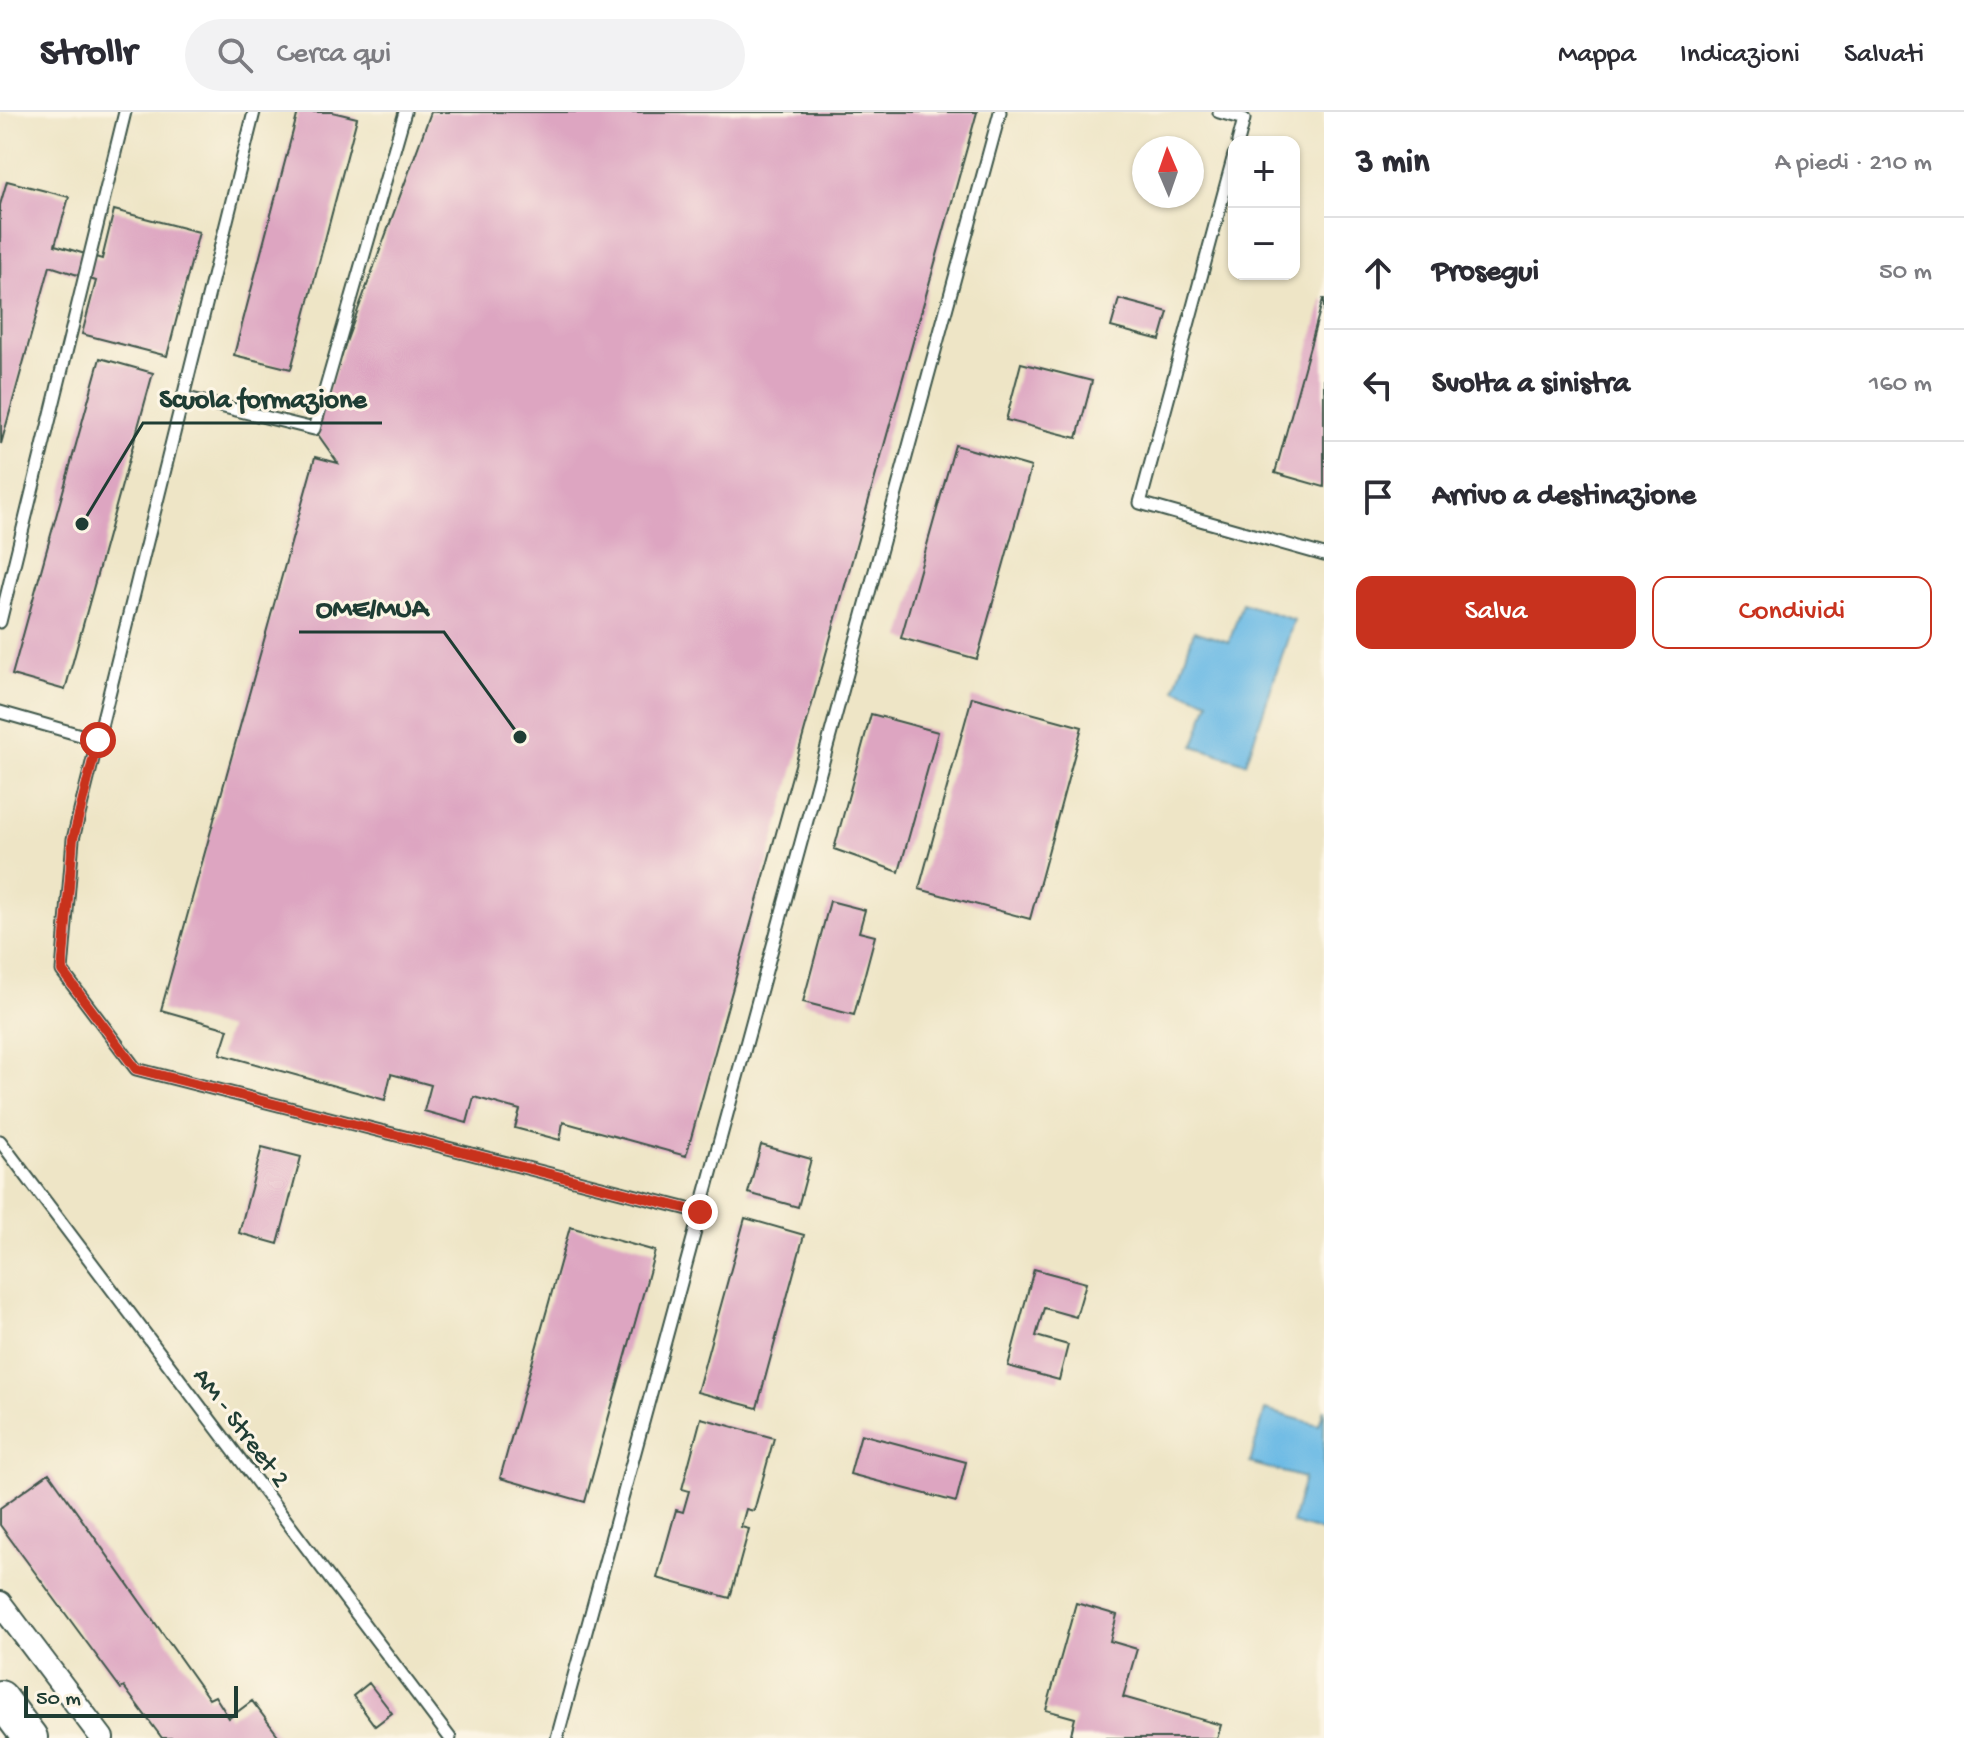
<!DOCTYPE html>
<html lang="it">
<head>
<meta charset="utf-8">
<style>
  body { margin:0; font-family:"Gochi Hand",sans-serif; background:#f2f2f3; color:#2b2b33 }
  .controls { position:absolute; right:24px; top:24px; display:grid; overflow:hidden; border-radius:16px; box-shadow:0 2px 6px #0004 }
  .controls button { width:72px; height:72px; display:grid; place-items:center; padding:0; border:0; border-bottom:2px solid #e1e1e2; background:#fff; color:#2b2b33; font:40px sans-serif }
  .compass { position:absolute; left:1132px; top:24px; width:72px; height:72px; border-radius:50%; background:#fff; box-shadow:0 2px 6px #0004; rotate:358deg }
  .scale { position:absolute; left:24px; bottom:20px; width:214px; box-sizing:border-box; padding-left:8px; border:4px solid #1f3d34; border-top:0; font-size:22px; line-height:28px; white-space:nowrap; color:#1f3d34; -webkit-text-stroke:6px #fcf5e5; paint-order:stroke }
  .stop { position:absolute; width:24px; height:24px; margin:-18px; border:6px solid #c8321e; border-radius:50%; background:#fff }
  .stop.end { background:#c8321e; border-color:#fff; box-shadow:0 2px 8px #0008 }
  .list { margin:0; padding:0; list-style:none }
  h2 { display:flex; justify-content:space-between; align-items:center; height:104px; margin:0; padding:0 32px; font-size:34px }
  h2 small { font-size:26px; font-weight:400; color:#7c7c81 }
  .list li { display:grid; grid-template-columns:52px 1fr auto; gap:24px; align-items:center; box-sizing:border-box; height:112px; padding:0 32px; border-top:2px solid #e1e1e2 }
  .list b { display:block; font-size:30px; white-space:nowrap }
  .list em { font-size:26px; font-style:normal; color:#7c7c81 }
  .actions { display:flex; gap:16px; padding:24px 32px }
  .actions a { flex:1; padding:18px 0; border:2px solid #c8321e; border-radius:16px; text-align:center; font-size:28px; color:#c8321e }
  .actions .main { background:#c8321e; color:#fff }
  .icon { flex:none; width:44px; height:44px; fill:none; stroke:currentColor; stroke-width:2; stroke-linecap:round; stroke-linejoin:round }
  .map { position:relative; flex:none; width:1324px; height:1626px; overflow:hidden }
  header { display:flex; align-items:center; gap:48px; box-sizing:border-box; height:112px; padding:0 40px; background:#fff; border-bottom:2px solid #e1e1e2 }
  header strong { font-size:38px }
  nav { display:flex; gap:44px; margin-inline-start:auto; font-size:28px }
  .search { width:560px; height:72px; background:#f2f2f3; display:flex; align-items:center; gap:20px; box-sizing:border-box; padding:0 28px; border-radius:44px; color:#7c7c81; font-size:30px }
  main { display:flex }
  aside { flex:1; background:#fff }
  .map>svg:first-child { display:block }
  .water { fill:#6abae5; stroke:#447c8c; stroke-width:2 }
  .building { fill:#dda5c1 }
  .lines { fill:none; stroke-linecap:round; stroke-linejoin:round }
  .lane-casing { stroke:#3e564a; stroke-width:15 }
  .street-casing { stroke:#3e564a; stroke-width:26 }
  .primary-casing { stroke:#3e564a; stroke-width:38 }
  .lane { stroke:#fff; stroke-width:11 }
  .street { stroke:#fff; stroke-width:22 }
  .primary { stroke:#fff; stroke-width:34 }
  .route { stroke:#c8321e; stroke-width:10 }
  .labels { text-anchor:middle; stroke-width:6; stroke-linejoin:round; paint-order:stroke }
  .street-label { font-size:26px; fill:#1f3d34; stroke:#fcf5e5 }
  .leader { fill:none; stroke:#1f3d34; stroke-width:3 }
  .callout-dot { fill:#1f3d34; stroke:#fcf5e5; stroke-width:3 }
  .callout-label { font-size:28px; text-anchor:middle; font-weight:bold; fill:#1f3d34; stroke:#fcf5e5; stroke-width:6; stroke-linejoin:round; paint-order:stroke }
</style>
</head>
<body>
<header>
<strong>Strollr</strong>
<div class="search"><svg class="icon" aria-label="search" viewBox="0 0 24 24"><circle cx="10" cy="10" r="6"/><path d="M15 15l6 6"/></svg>Cerca qui</div>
<nav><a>Mappa</a><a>Indicazioni</a><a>Salvati</a></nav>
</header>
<main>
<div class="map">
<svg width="1324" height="1626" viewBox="0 0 1324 1626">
  <rect width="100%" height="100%" fill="#fcf5e5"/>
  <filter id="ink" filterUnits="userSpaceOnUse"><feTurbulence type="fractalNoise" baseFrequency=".0125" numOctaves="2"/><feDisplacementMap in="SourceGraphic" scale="16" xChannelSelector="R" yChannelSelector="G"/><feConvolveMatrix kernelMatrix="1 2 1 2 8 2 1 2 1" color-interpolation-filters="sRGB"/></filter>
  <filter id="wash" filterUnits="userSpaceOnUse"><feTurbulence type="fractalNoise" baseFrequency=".006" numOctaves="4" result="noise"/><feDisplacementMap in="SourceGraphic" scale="32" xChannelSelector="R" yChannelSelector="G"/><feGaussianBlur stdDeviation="1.8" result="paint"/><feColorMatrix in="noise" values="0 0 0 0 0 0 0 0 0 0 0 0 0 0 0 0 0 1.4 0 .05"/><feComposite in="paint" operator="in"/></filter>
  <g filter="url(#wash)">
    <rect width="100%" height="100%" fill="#eee5c6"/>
    <path class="water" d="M1242 491 1294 508 1246 651 1194 634 1209 589 1175 577 1194 519 1229 530Z
      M1324 1297V1420L1292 1411 1304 1366 1250 1351 1265 1298 1319 1313Z"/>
    <g id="blocks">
      <path class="building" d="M298 0H332L357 6 291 257 234 243Z
        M431 0H977L686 1044 563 1010 560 1028 515 1016 520 998 474 985 467 1011 424 999 431 973 391 962 385 988 220 942 228 917 161 898 315 345 338 351 314 317Z
        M7 69 69 85 55 133 102 147 114 98 199 120 167 244 82 222 96 169 50 154 1 332 0 93Z
        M1119 187 1168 200 1160 228 1111 215Z
        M1323 187H1324V375L1275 361Z
        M100 246 153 261 65 578 12 563Z
        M1021 251 1092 269 1077 326 1006 308Z
        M955 333 1031 355 977 547 901 526Z
        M972 585 1082 615 1030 807 919 777Z
        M871 602 938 620 899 760 834 737Z
        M830 789 865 798 859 820 875 824 854 903 803 890Z
        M761 1033 811 1047 798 1095 748 1081Z
        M262 1035 301 1045 278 1132 239 1121Z
        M745 1106 804 1123 757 1296 697 1280Z
        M570 1115 655 1139 585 1390 500 1366Z
        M1034 1157 1086 1171 1076 1205 1044 1196 1036 1224 1068 1233 1059 1268 1008 1254Z
        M701 1306 774 1326 754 1399 746 1397 741 1415 749 1417 730 1486 657 1466 676 1398 683 1400 689 1379 682 1377Z
        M861 1322 966 1350 956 1390 850 1362Z
        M49 1361 209 1587 215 1584 229 1606 252 1589 280 1626H162L124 1575 121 1577 0 1413V1396Z
        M1076 1491 1117 1503 1110 1529 1137 1537 1123 1585 1221 1613 1217 1626H1070L1075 1606 1046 1598Z
        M369 1571 392 1601 375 1614 353 1584Z"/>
    </g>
  </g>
  <g filter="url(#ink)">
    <use href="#blocks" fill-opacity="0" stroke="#3e564a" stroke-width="2"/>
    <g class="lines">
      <defs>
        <path id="lane" d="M254 0 73 727 62 859 136 957 700 1100
          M1219 0 1244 7 1238 30
          M1234 43 1140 391 1324 443
          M183 285 314 317 405 0
          M0 510 125 0
          M0 600 98 628
          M0 1029 450 1626
          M557 1626 1000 0"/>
        <path id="street" d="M0 1491 102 1626"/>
        <path id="primary" d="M0 1586 30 1626"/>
      </defs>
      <use href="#lane" class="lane-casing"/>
      <use href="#street" class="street-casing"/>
      <use href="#primary" class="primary-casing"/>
      <use href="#lane" class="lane"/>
      <use href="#street" class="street"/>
      <use href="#primary" class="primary"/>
    </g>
  </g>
  <g class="lines" filter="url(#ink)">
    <path class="route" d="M98 628 73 727 62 859 136 957 700 1100"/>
  </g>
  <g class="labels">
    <g class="street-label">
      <text transform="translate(243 1314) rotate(53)" y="9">AM - Street 2</text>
    </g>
  </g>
  <path class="leader" d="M82 412L143 311H382M520 625L444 520H299"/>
  <g class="callout-dot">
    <circle cx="82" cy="412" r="8"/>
    <circle cx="520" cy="625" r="8"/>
  </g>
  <g class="callout-label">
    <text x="263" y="295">Scuola formazione</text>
    <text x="372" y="504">OME/MUA</text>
  </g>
</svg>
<div class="controls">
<button>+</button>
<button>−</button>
</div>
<svg class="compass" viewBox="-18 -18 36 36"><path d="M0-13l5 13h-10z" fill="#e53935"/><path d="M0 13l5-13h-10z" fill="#7c7c81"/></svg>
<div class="scale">50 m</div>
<div class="stop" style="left:98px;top:628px"></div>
<div class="stop end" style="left:700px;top:1100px"></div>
</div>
<aside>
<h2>3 min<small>A piedi · 210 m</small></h2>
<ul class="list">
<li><svg class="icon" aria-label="ahead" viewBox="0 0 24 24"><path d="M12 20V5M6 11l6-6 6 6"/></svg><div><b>Prosegui</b></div><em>50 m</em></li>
<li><svg class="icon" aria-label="left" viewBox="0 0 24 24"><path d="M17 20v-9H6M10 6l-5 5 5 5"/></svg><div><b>Svolta a sinistra</b></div><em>160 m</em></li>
<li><svg class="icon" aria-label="arrive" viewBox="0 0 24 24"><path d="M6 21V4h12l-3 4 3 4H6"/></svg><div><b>Arrivo a destinazione</b></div></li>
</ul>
<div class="actions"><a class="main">Salva</a><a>Condividi</a></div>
</aside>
</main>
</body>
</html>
